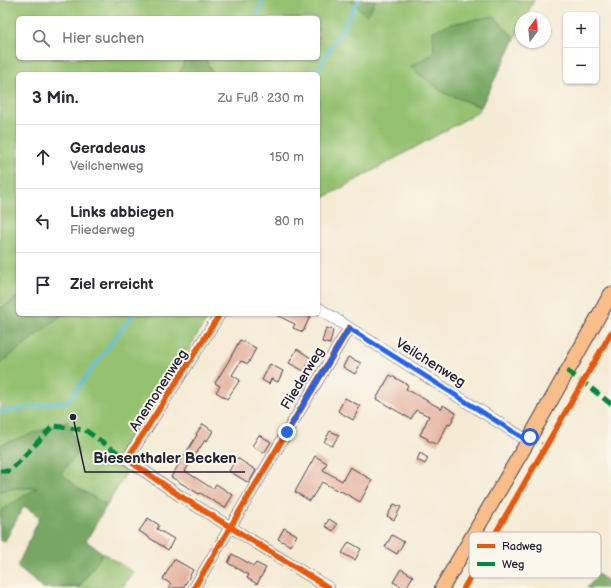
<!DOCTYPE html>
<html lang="de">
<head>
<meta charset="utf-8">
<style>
  body { margin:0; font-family:"Balsamiq Sans",sans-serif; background:#f2f2f3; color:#2b2b33 }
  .controls { position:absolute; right:12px; top:12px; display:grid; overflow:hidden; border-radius:6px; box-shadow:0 1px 3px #0004 }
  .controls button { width:36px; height:36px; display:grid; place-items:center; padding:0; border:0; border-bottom:1px solid #e1e1e2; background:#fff; color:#2b2b33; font:20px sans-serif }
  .compass { position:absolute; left:515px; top:12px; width:36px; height:36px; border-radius:50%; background:#fff; box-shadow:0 1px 3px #0004; rotate:15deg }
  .stop { position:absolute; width:12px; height:12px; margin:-9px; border:3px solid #2563eb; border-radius:50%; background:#fff }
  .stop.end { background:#2563eb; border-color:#fff; box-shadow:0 1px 4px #0008 }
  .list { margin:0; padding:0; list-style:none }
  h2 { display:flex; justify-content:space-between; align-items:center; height:52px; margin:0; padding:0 16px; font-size:17px }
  h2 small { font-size:13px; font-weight:400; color:#7c7c81 }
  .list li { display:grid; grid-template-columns:26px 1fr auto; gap:12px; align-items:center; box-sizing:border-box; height:64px; padding:0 16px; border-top:1px solid #e1e1e2 }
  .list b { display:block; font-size:15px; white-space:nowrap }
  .list p { margin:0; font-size:13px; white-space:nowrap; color:#7c7c81 }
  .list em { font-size:13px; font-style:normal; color:#7c7c81 }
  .icon { flex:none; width:22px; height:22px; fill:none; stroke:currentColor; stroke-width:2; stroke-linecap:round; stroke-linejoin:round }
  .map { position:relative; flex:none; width:611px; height:588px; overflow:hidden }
  .search { position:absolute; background:#fff; box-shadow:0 1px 3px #0004; left:16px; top:16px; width:304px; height:44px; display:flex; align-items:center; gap:10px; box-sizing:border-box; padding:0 14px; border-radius:6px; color:#7c7c81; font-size:15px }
  .panel { position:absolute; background:#fff; box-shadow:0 1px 3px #0004; left:16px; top:72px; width:304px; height:244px; border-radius:6px }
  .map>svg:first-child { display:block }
  .green { fill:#94c170; stroke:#5b7256; fill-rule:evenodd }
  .forest { fill:#77a762; stroke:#4c644e }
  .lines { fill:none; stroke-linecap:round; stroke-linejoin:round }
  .stream { stroke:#63c1e1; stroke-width:3 }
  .building { fill:#e6b5a2 }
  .minor-casing { stroke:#424052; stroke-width:12 }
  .major-casing { stroke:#424052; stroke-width:16 }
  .path { stroke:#424052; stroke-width:1.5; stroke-dasharray:1 3; stroke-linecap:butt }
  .minor { stroke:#fff; stroke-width:11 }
  .major { stroke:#f8bd88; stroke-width:14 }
  .quiet { stroke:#00873e; stroke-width:5; stroke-dasharray:10 5; stroke-linecap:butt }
  .cycleway-casing { stroke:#fbf7ec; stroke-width:8 }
  .cycleway { stroke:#e8590c; stroke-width:6 }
  .route { stroke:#2563eb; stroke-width:5 }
  .labels { text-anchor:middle; stroke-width:4; stroke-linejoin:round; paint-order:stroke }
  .street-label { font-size:14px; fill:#22223b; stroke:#fbf7ec }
  .key { fill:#fbf7ec; stroke:#bab7b7; stroke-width:1 }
  .key-label { font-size:11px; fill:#22223b }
  .leader { fill:none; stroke:#22223b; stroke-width:1.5 }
  .callout-dot { fill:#22223b; stroke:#fbf7ec; stroke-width:1.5 }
  .callout-label { font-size:15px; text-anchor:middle; font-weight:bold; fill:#22223b; stroke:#fbf7ec; stroke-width:4; stroke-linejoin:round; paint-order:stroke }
</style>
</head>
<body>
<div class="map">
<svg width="611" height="588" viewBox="0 0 611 588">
  <rect width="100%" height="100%" fill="#fbf7ec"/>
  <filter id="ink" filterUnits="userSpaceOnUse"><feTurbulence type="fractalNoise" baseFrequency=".025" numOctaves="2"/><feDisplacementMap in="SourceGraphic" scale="8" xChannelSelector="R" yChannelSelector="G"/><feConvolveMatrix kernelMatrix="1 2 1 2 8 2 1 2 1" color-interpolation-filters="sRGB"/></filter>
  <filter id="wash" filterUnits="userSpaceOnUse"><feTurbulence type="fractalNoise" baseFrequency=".012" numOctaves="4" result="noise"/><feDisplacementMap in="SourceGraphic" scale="16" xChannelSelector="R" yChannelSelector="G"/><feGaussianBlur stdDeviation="0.9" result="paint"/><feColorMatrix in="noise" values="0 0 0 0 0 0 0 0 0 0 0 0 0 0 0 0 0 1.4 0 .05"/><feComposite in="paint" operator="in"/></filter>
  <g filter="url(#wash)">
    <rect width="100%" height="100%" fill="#f5ebd5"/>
    <path class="green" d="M0 0H534L525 18H521V26L515 39 494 16 468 102 481 107 477 113 318 201V74H18V314H210L118 463V464L127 472 107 505 102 502 24 505 0 536V313L11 302 0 309ZM18 18H318V58H18Z
      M103 553 133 572 122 588H63L80 586Z"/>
    <path class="forest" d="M350 0H376L367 16Z
      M494 16 515 39 481 107 444 93 410 67 434 53 433 31 450 24Z
      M186 58H205L213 74H177L180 72Z
      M18 297V314H63L0 364V309Z
      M67 421 79 452 61 473 78 488 107 505 86 541 103 553 80 586 63 588H43L17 567 40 517 24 506 5 541H0V511L37 488H18L0 491V445Z
      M598 574 611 583V588H587Z"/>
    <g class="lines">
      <path class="stream" d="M256 18 263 0
        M313 74 319 67 359 0
        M0 412 68 401 133 314"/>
    </g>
    <g id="blocks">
      <path class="building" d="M274 314H311L303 332 293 328 295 324Z
        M326 328 333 330 330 344 322 342Z
        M240 340 256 348 248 364 241 361 232 375 240 380 227 399 216 392 220 386 215 383 228 362Z
        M297 349 311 358 304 371 289 363Z
        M348 357 361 363 355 374 343 367Z
        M270 364 283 371 278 382 271 379 269 384 262 380Z
        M390 375 408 385 406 389 442 409 443 405 456 413 450 425 448 424 437 445 427 440 428 439 420 435 429 416 416 410 411 419 376 399Z
        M303 378 309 381 305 388 299 385Z
        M345 398 360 406 353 420 338 411Z
        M203 424 213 431 207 441 205 440 185 471 213 489 216 484 233 495 225 508 200 493 199 494 171 477 197 435 196 434Z
        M330 431 339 435 332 446 324 442Z
        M259 435 271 442 264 453 252 446Z
        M420 453 428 458 425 464 417 460Z
        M315 456 327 463 323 470 342 481 350 467 372 480 360 502 341 491 340 492 322 482 310 501 295 492Z
        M237 458 256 470 249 483 229 471Z
        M394 504 401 507 394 520 387 516Z
        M148 518 159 525 157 529 174 539 168 550 139 531Z
        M329 519 337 524 333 531 325 526Z
        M284 528 297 535 291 546 278 539Z
        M392 535 404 542 397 554 385 547Z
        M349 542 361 549 355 560 342 553Z
        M232 554 254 566 256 563 266 568 257 584 247 578 249 575 228 563Z
        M174 559 193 570 183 588H168L171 584 163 579Z
        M401 569 413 576 406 588H404L393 582Z"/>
    </g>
  </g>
  <g filter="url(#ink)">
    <use href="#blocks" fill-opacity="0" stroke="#424052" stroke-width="1"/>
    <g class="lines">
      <defs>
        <path id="minor" d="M318 308 528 441
          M220 314 127 459 180 496 329 588
          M194 588 349 328"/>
        <path id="major" d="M442 588 524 448 611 294"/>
      </defs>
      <use href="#minor" class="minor-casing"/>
      <use href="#major" class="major-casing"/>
      <path class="path" d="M541 443 546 446"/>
      <use href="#minor" class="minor"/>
      <use href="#major" class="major"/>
      <path class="quiet" d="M567 371 583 382 611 404
        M0 471H10L53 426 85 430 127 459"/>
      <defs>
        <path id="cycleway" d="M220 314 127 459 180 496 329 588
          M194 588 349 328
          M464 588 546 446 611 333"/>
      </defs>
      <use href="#cycleway" class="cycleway-casing"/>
      <use href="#cycleway" class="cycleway"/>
    </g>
  </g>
  <g class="lines" filter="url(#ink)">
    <path class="route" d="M287 432 349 328 528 441 530 437"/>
  </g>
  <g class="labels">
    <g class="street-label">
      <text transform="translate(431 362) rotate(32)" y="5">Veilchenweg</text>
      <text transform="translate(302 378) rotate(-59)" y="5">Fliederweg</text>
      <text transform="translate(158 390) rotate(-57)" y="5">Anemonenweg</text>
    </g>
  </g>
  <rect x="469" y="532" width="132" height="46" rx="6" class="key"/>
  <rect x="477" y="544" width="18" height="4" fill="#e8590c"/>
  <rect x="477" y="562" width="18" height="4" fill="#00873e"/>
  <g class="key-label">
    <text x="502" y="550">Radweg</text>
    <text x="502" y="568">Weg</text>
  </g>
  <path class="leader" d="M73 417L85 472H245"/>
  <circle class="callout-dot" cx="73" cy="417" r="4"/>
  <g class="callout-label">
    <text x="165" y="463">Biesenthaler Becken</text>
  </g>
</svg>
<div class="controls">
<button>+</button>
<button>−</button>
</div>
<svg class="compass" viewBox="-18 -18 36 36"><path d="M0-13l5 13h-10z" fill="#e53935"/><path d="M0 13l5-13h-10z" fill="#7c7c81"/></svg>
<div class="stop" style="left:530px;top:437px"></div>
<div class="stop end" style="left:287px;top:432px"></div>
<div class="search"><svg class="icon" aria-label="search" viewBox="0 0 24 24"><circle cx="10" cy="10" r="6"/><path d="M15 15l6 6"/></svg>Hier suchen</div>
<section class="panel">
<h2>3 Min.<small>Zu Fuß · 230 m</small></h2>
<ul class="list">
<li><svg class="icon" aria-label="ahead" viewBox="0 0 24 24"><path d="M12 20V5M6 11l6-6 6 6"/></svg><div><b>Geradeaus</b><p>Veilchenweg</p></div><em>150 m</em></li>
<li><svg class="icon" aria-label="left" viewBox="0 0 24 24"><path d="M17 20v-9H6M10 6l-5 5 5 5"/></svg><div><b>Links abbiegen</b><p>Fliederweg</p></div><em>80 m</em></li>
<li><svg class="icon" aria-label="arrive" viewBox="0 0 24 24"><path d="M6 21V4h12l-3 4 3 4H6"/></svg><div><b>Ziel erreicht</b></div></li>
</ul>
</section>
</div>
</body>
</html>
